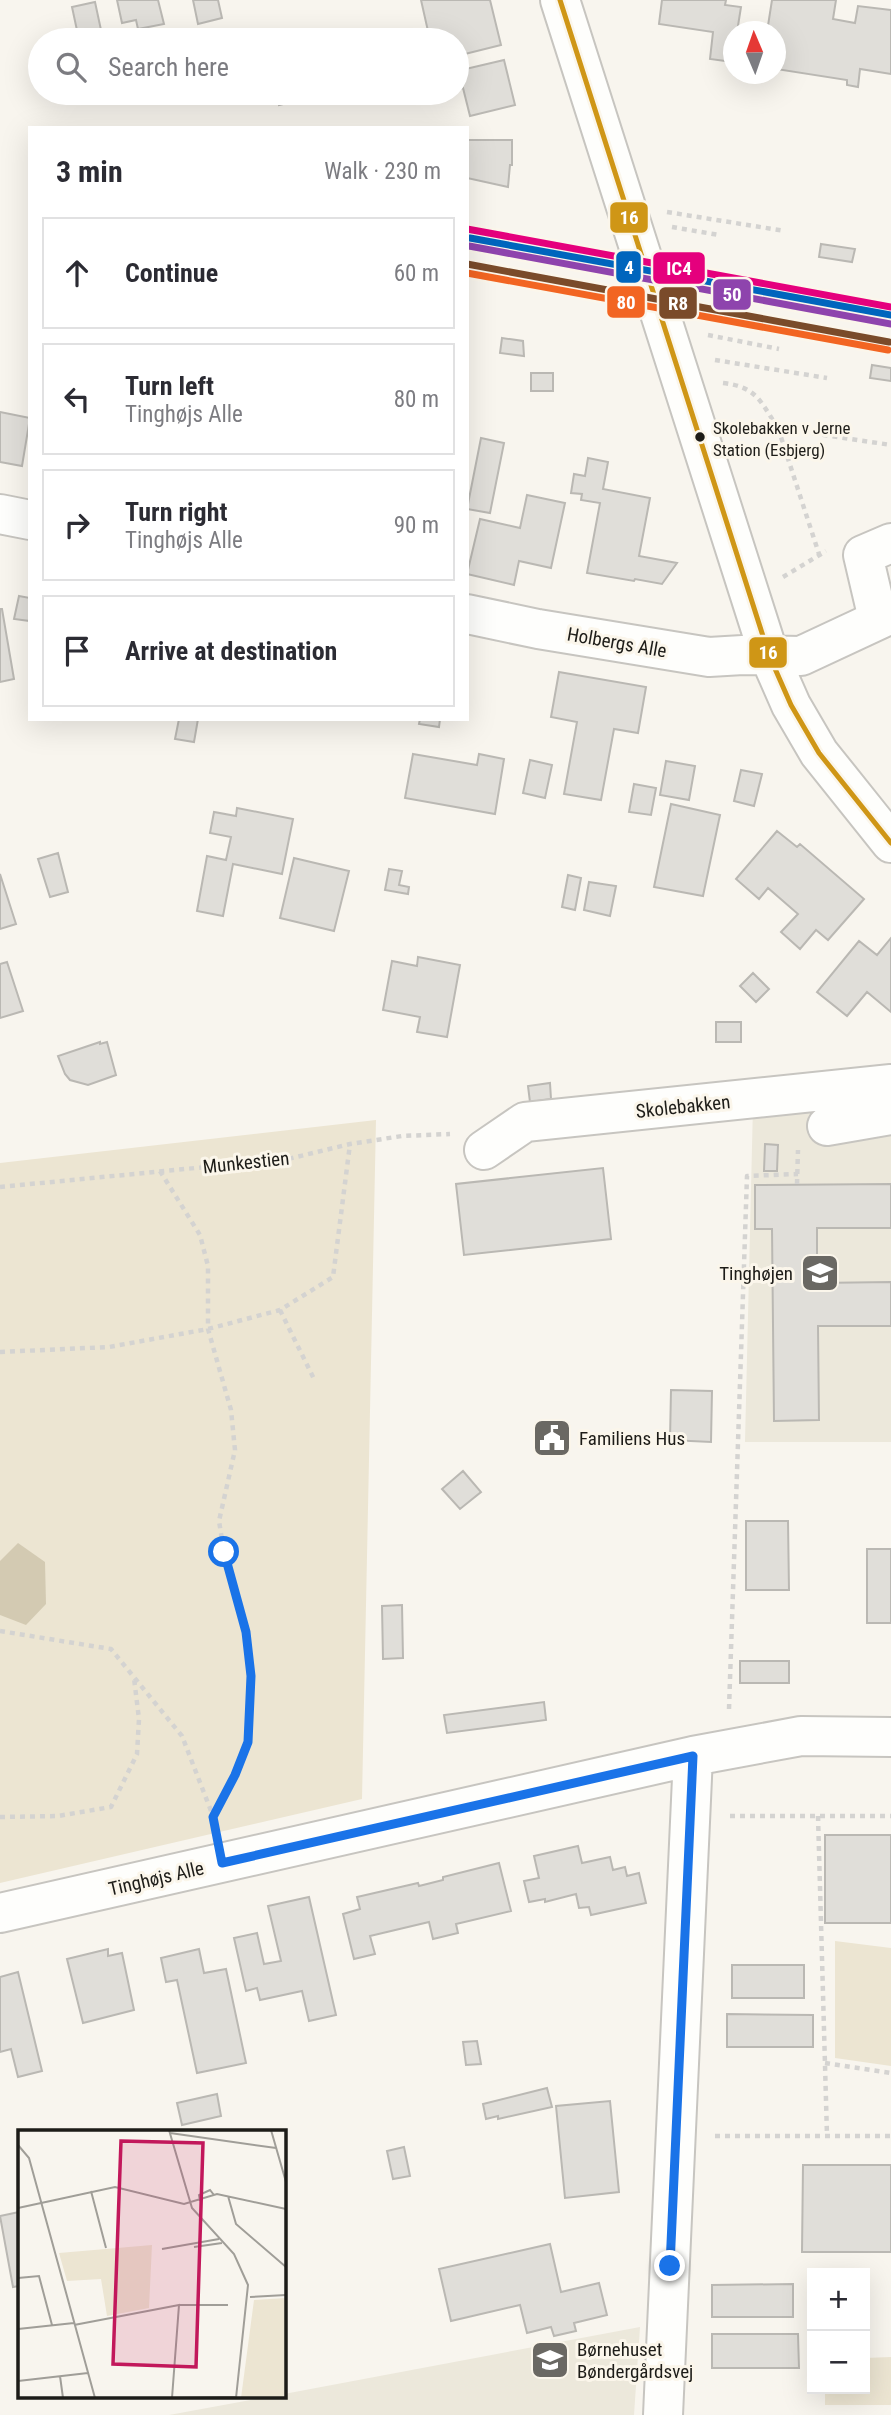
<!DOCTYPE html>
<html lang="en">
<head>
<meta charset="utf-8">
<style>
  body { margin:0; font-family:"Roboto Condensed",sans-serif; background:#f7f7f7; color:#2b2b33 }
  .controls { position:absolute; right:21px; bottom:21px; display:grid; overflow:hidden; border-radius:0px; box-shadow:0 7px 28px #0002 }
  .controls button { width:63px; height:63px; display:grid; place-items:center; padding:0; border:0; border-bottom:2px solid #e1e1e2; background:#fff; color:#2b2b33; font:35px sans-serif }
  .compass { position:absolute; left:723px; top:21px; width:63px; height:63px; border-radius:50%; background:#fff; box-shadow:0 7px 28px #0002; rotate:358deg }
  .stop { position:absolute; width:21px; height:21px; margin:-16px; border:5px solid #1a73e8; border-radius:50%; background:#fff }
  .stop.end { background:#1a73e8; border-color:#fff; box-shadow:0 2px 7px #0008 }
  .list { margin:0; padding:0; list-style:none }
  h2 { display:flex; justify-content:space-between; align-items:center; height:91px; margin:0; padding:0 28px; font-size:30px }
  h2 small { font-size:23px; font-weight:400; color:#7c7c81 }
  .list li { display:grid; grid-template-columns:46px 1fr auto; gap:21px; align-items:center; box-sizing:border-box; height:112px; margin:0 14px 14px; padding:0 14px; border:2px solid #e1e1e2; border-radius:0px }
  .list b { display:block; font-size:26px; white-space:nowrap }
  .list p { margin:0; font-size:23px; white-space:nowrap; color:#7c7c81 }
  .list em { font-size:23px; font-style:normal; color:#7c7c81 }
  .icon { flex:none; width:38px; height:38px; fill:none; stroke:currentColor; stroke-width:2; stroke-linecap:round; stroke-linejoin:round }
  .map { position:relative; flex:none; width:891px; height:2415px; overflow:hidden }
  .search { position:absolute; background:#fff; box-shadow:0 7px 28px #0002; left:28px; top:28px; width:441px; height:77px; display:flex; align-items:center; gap:18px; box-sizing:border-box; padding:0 24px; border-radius:38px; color:#7c7c81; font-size:26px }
  .panel { position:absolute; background:#fff; box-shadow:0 7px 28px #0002; left:28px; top:126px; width:441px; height:595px; border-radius:0px }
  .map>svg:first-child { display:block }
  .built { fill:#ece8db }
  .green { fill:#ece5d2 }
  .water { fill:#d3cab2 }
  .building { fill:#e0ded9; stroke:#bab8b3; stroke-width:2 }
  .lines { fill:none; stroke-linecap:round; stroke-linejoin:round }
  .minor-casing { stroke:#c7c5c0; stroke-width:42 }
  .path { stroke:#d4d3d1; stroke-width:4.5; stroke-dasharray:5 5; stroke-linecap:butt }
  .minor { stroke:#fefefc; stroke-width:38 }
  .bus-1-casing { stroke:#fbf6eb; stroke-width:10 }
  .bus-1 { stroke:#cf9616; stroke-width:5 }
  .rail-1-casing { stroke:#fbf6eb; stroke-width:12 }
  .rail-2-casing { stroke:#fbf6eb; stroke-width:12 }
  .rail-3-casing { stroke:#fbf6eb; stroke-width:12 }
  .rail-4-casing { stroke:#fbf6eb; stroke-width:12 }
  .rail-5-casing { stroke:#fbf6eb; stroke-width:12 }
  .rail-1 { stroke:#e5007d; stroke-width:7 }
  .rail-2 { stroke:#7a4b2a; stroke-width:7 }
  .rail-3 { stroke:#8e44ad; stroke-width:7 }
  .rail-4 { stroke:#f26522; stroke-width:7 }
  .rail-5 { stroke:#0065bd; stroke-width:7 }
  .route { stroke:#1a73e8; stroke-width:9 }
  .bus-dot { fill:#1d1c18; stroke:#fbf6eb; stroke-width:2.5 }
  .labels { text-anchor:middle; stroke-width:6; stroke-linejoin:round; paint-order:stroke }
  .bus-label { font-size:17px; fill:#1d1c18; stroke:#fbf6eb; text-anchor:start }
  .street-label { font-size:19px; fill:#1d1c18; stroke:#fbf6eb }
  .poi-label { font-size:19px; fill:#1d1c18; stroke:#fbf6eb; text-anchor:start }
  .inset-road { fill:none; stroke:#a09e98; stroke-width:2 }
  .view { fill:#c2185b; fill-opacity:0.15; stroke:#c2185b; stroke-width:3.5 }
  .inset-edge { fill:none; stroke:#1d1c18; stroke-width:3.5 }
  .line-badge { stroke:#fbf6eb; stroke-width:2.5 }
  .badge-label { font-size:19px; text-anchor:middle; font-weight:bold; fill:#fff }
</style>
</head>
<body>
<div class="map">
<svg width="891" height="2415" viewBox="0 0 891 2415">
  <rect width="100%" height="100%" fill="#f8f5ee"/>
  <path class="built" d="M891 1090V1442H745L753 1105Z
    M640 2327 634 2415H169L272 2396H284V2394Z"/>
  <path class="green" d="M376 1120 362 1799 0 1883V1163Z
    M835 1941 891 1948V2066L835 2058Z
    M891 2357V2405H825V2389H865V2358Z"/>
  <path class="water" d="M18 1543 45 1562 46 1604 26 1625 0 1615V1561Z"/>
  <path class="building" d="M117 0H158L164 24 138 29 136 20 122 23Z
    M193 0H218L222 18 198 24Z
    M421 0H490L501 45 457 56V40H430Z
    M662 0H726L725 5 741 7 737 32H734L733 62 710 59 713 32 659 24Z
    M772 0H836L833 19 855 23 858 6 891 10V74L860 69 858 87 847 85V80L776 69V32H767Z
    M95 2 101 30 78 35 72 7Z
    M504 60 515 105 470 116 463 88 457 89V71Z
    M276 93H302L304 99 279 105Z
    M467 140H512V165H510L508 187 467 178Z
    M821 244 855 249 852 262 819 257Z
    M502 338 523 341 524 356 500 353Z
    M872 365 891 368V381L870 378Z
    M531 373H553V391H531Z
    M0 412 30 418 22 466 0 462Z
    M481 438 504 443 490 513 467 509Z
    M588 458 608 462 603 489 650 498 639 556 677 563 662 584 635 579 634 581 587 573 600 503 581 500 582 494 571 493 574 474 585 476Z
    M527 495 565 503 551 568 519 561 514 585 467 574 480 519 520 528Z
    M19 596 30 598V621L14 619Z
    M0 609H2L14 679 0 682Z
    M559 672 646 687 638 733 614 729 601 800 564 794 577 722 551 717Z
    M179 719H198L194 742 175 739Z
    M420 719H440L439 727 419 724Z
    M413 754 477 765 479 754 504 759 495 814 405 798Z
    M530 760 552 765 545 798 523 793Z
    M666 761 695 766 689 800 660 795Z
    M741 770 762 774 754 806 734 801Z
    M634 784 656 788 651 815 629 812Z
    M671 804 720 815 703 896 654 887Z
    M237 808 293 819 282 874 233 864 223 916 197 911 207 856 226 860 231 837 210 833 214 812 236 816Z
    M777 831 797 847 800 844 864 899 828 940 816 930 800 949 781 932 798 914 768 888 759 899 736 879Z
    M58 853 68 892 50 897 38 859Z
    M294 858 349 871 334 931 280 918Z
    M389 869 402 871 399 885 409 887 408 894 385 890Z
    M0 874 16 924 0 929Z
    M568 875 581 878 575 910 562 907Z
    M589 882 616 886 610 916 584 910Z
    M891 938V1012L867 992 847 1016 817 992 859 941 877 955Z
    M418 957 460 965 447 1037 417 1032 420 1017 383 1010 392 961 417 966Z
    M7 962 23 1011 0 1018V964Z
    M753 973 769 989 756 1002 740 986Z
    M716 1022H741V1042H716Z
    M100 1042V1044L107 1042 116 1075 88 1085 70 1080 65 1074 58 1056Z
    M550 1083 551 1099 530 1102 528 1086Z
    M765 1144 778 1145 777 1171H764Z
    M603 1168 611 1239 464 1255 456 1184Z
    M891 1184V1228H817V1283L891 1282V1326H818L819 1420 774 1421 772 1229H755V1185Z
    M671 1390 712 1391 711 1442 670 1440Z
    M463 1471 481 1492 460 1509 442 1489Z
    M746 1521H788L789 1590H746Z
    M867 1549H891V1623H867Z
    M402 1605 403 1658 383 1659 382 1606Z
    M740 1661H789V1683H740Z
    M544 1702 546 1720 447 1733 444 1715Z
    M825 1835H891V1923H825Z
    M578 1846 582 1863 610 1857 613 1870 625 1867 627 1876 639 1873 646 1903 591 1915 589 1907 579 1908 576 1894 545 1902V1899L529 1902 524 1881 539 1878 534 1856Z
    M499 1863 511 1911 456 1924 458 1933 433 1939 429 1922 370 1936 375 1954 354 1959 343 1914 360 1909 357 1897 418 1883 419 1886 443 1880V1877Z
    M309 1897 336 2015 309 2021 302 1991 260 2000 257 1988 246 1991 234 1938 257 1933 264 1964 281 1961 268 1906Z
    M108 1949V1956L122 1953 134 2010 83 2023 67 1959Z
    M199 1949 204 1973 226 1969 246 2063 197 2073 177 1980 166 1982 161 1958Z
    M732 1965H804V1998H732Z
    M18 1972 42 2071 18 2077 11 2049 0 2052V1977Z
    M727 2014 813 2015V2047H727Z
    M477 2041 481 2064 466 2065 463 2042Z
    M547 2088 552 2107 498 2119V2116L486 2119 483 2104Z
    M217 2094 221 2116 182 2125 177 2103Z
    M610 2101 619 2192 565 2198 556 2106Z
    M404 2147 410 2176 393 2179 387 2151Z
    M803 2165H891V2252H802Z
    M19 2212V2286L13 2287 0 2216Z
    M550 2244 561 2292 599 2283 607 2315 574 2323 576 2331 554 2336 551 2327 527 2333 520 2305 451 2321 439 2269Z
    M793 2284V2317H712V2285Z
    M712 2334H798L799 2368H712Z"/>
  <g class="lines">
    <defs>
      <path id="minor" d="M560 0 769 655 791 705 819 753 891 843
        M0 514 30 520
        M467 614 538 629 709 657 743 655 801 656 891 614
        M878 619 863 555 891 543
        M827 1126 891 1115
        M484 1150 525 1122 891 1084
        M693 1756 801 1736 891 1737
        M0 1913 693 1756 663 2415"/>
    </defs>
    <use href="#minor" class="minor-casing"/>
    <path class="path" d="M667 212 785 231
      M672 227 719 235
      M708 335 779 349
      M715 360 827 378
      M723 383C757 387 760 401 778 428L891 445
      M778 428 819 554
      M783 577 826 551
      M160 1171 200 1235 208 1266V1329L231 1410 235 1450 219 1521 224 1552 246 1632 252 1676 248 1742 235 1775 213 1817 215 1827
      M797 1184 798 1150
      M0 1187 288 1159 350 1144 402 1136 450 1134
      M280 1310 314 1379
      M0 1352 109 1347 208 1329 280 1310 333 1277 350 1144
      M0 1631 111 1649 182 1736 213 1816
      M729 1709 747 1176 798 1174
      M730 1816H891
      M818 1816 827 2136
      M0 1817 58 1816 111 1807 137 1754 139 1719 134 1678
      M825 2063 891 2073
      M715 2136H891"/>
    <use href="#minor" class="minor"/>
    <defs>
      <path id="bus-1" d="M560 0 769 655 791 705 819 753 891 843"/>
    </defs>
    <use href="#bus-1" class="bus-1-casing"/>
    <use href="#bus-1" class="bus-1"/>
    <defs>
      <path id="rail-1" d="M467 229 891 307"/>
      <path id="rail-2" d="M467 264 889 342"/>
      <path id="rail-3" d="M469 246 891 324"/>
      <path id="rail-4" d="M467 273 888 350"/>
      <path id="rail-5" d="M470 238 891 315"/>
    </defs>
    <use href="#rail-1" class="rail-1-casing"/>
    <use href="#rail-2" class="rail-2-casing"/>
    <use href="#rail-3" class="rail-3-casing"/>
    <use href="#rail-4" class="rail-4-casing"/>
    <use href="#rail-5" class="rail-5-casing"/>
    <use href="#rail-1" class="rail-1"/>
    <use href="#rail-2" class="rail-2"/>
    <use href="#rail-3" class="rail-3"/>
    <use href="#rail-4" class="rail-4"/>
    <use href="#rail-5" class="rail-5"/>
  </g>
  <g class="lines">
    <path class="route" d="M224 1552 246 1632 251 1676 248 1742 235 1775 213 1817 222 1863 693 1756 670 2266"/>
  </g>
  <defs>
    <symbol id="school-square" viewBox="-11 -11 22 22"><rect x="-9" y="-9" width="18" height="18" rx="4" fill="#6a6863" stroke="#fbf6eb"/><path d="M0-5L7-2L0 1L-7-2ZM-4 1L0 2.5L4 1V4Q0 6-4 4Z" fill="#fff"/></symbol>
    <symbol id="civic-square" viewBox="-11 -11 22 22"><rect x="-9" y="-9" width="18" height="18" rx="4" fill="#6a6863" stroke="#fbf6eb"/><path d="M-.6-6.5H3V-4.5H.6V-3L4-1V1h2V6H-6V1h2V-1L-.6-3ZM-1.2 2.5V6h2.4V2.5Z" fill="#fff"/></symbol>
  </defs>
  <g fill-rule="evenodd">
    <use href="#school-square" x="798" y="1251" width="44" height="44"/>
    <use href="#civic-square" x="530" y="1416" width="44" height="44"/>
    <use href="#school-square" x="528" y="2338" width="44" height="44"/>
  </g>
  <circle class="bus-dot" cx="700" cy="437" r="6"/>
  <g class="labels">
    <g class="bus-label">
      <text x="713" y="434">Skolebakken v Jerne<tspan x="713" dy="22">Station (Esbjerg)</tspan></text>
    </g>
    <g class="street-label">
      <text transform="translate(617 642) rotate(10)" y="7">Holbergs Alle</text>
      <text transform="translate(683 1106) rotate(-6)" y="7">Skolebakken</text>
      <text transform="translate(246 1162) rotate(-6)" y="7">Munkestien</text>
      <text transform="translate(156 1878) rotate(-13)" y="7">Tinghøjs Alle</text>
    </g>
    <g class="poi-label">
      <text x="793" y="1280" text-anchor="end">Tinghøjen</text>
      <text x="579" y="1445">Familiens Hus</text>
      <text x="577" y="2356">Børnehuset<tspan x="577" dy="22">Bøndergårdsvej</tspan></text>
    </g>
  </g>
  <g transform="translate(18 2130)">
    <rect width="268" height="268" fill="#f8f5ee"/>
    <path d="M134 115 131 178 89 186 83 149 49 151 41 123ZM268 168V268H223L236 170Z" fill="#ece5d2"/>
    <path class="inset-road" d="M151 0 174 78 216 124 230 155 218 268M253 0 268 52M152 3 258 18M0 15 11 28 77 268M73 61 88 118M210 66 218 94 268 137M182 71 181 65 192 60 196 65M0 78 97 57 166 74 199 64 268 79M176 117 204 113M144 119 201 109M0 148 21 146 34 195M232 167 268 165M161 175H210M56 195 161 175 154 268M0 199 56 193M42 246 45 268M0 251 70 243M159 268 218 267"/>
    <path class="view" d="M103 11 185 13 178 237 95 234Z"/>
    <rect width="268" height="268" class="inset-edge"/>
  </g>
  <g class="line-badge">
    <rect x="609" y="201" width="40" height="33" rx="7" fill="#cf9616"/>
    <rect x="615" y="250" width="27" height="34" rx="7" fill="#0065bd"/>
    <rect x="652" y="251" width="54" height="34" rx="7" fill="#e5007d"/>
    <rect x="712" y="278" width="40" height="33" rx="7" fill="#8e44ad"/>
    <rect x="606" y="285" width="40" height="34" rx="7" fill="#f26522"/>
    <rect x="658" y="286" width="40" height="34" rx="7" fill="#7a4b2a"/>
    <rect x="748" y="636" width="40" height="33" rx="7" fill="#cf9616"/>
  </g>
  <g class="badge-label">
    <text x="629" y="224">16</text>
    <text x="629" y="274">4</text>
    <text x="679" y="275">IC4</text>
    <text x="732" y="301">50</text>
    <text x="626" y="309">80</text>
    <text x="678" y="310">R8</text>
    <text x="768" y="659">16</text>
  </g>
</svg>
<div class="controls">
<button>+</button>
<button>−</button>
</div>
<svg class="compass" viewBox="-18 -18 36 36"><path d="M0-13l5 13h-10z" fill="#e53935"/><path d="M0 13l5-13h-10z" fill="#7c7c81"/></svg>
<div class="stop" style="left:224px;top:1552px"></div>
<div class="stop end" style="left:670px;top:2266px"></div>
<div class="search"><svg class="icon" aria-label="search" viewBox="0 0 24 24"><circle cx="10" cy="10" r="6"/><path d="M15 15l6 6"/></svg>Search here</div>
<section class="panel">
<h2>3 min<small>Walk · 230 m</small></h2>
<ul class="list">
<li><svg class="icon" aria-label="ahead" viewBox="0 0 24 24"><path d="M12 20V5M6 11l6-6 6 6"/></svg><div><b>Continue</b></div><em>60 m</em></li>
<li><svg class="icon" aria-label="left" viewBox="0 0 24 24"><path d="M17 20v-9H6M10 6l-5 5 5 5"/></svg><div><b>Turn left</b><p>Tinghøjs Alle</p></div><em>80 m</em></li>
<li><svg class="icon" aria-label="right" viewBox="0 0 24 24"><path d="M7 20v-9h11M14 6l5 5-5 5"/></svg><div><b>Turn right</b><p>Tinghøjs Alle</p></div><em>90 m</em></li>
<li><svg class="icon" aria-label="arrive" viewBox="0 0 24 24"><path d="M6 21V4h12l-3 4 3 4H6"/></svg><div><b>Arrive at destination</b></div></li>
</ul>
</section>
</div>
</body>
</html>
